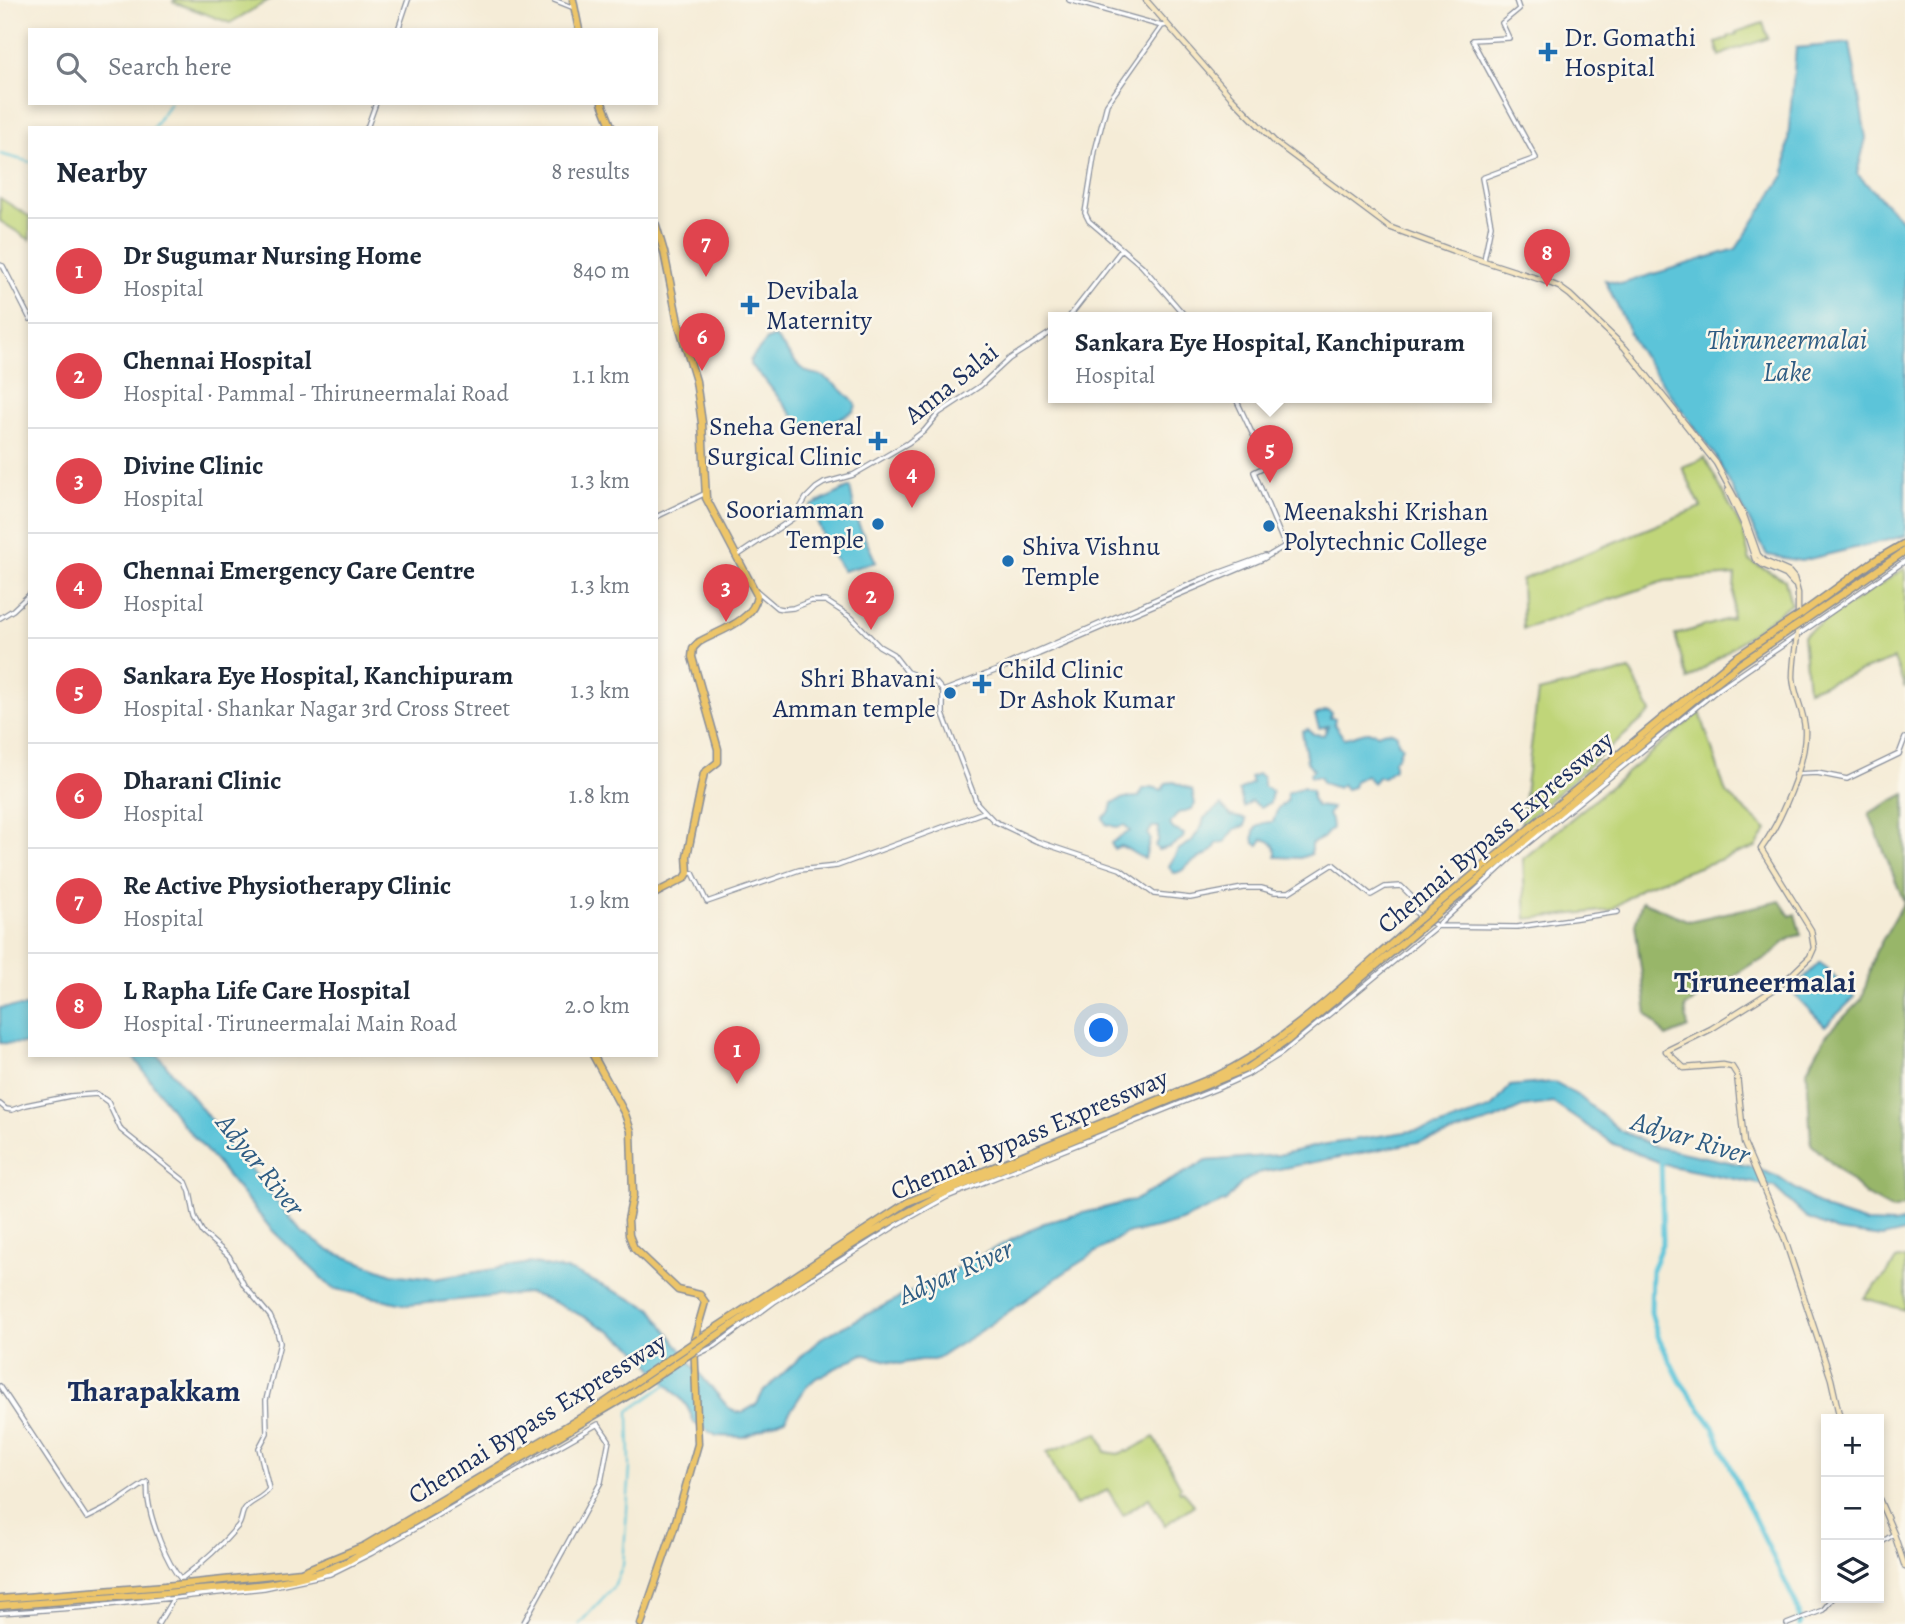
<!DOCTYPE html>
<html lang="en">
<head>
<meta charset="utf-8">
<style>
  body { margin:0; font-family:Alegreya,serif; background:#f2f2f3; color:#1f2937 }
  .controls { position:absolute; right:21px; bottom:21px; display:grid; overflow:hidden; border-radius:0px; box-shadow:0 4px 10px #0003 }
  .controls button { width:63px; height:63px; display:grid; place-items:center; padding:0; border:0; border-bottom:2px solid #e0e1e3; background:#fff; color:#1f2937; font:35px sans-serif }
  .you { position:absolute; left:1102px; top:1031px; width:24px; height:24px; margin:-18px; border:5px solid #fff; border-radius:50%; background:#1a73e8; box-shadow:0 0 0 10px #1a73e833 }
  .badge { display:grid; place-items:center; width:46px; height:46px; border-radius:50%; background:#1f6fb2; color:#fff; font-size:23px; font-weight:700 }
  .pin { position:absolute; translate:-50% -58px; filter:drop-shadow(0 2px 4px #0008) }
  .pin::after { content:''; position:absolute; top:37px; width:24px; height:21px; background:inherit; clip-path:polygon(0 0,100% 0,50% 100%) }
  .popup { position:absolute; left:1048px; top:312px; width:444px; height:91px; box-sizing:border-box; display:grid; place-content:center; border-radius:0px; background:#fff; filter:drop-shadow(0 2px 5px #0005); font-size:23px; white-space:nowrap; color:#747a83 }
  .popup b { font-size:26px; color:#1f2937 }
  .popup::after { content:''; position:absolute; left:50%; top:100%; margin-left:-14px; border:14px solid transparent; border-top-color:#fff }
  .list { margin:0; padding:0; list-style:none }
  h2 { display:flex; justify-content:space-between; align-items:center; height:91px; margin:0; padding:0 28px; font-size:30px }
  h2 small { font-size:23px; font-weight:400; color:#747a83 }
  .list li { display:grid; grid-template-columns:46px 1fr auto; gap:21px; align-items:center; box-sizing:border-box; height:105px; padding:0 28px; border-top:2px solid #e0e1e3 }
  .list b { display:block; font-size:26px; white-space:nowrap }
  .list p { margin:0; font-size:23px; white-space:nowrap; color:#747a83 }
  .list em { font-size:23px; font-style:normal; color:#747a83 }
  .icon { flex:none; width:38px; height:38px; fill:none; stroke:currentColor; stroke-width:2; stroke-linecap:round; stroke-linejoin:round }
  .map { position:relative; flex:none; width:1905px; height:1624px; overflow:hidden }
  .search { position:absolute; background:#fff; box-shadow:0 4px 10px #0003; left:28px; top:28px; width:630px; height:77px; display:flex; align-items:center; gap:18px; box-sizing:border-box; padding:0 24px; border-radius:0px; color:#747a83; font-size:26px }
  .panel { position:absolute; background:#fff; box-shadow:0 4px 10px #0003; left:28px; top:126px; width:630px; height:931px; border-radius:0px }
  .map>svg:first-child { display:block }
  .green { fill:#c0d579; stroke:#6e826c; stroke-width:2 }
  .forest { fill:#98b669; stroke:#5a7264; stroke-width:2 }
  .water { fill:#5cc4d9; stroke:#3c7a9c; stroke-width:2 }
  .lines { fill:none; stroke-linecap:round; stroke-linejoin:round }
  .stream { stroke:#5cc4d9; stroke-width:2 }
  .river { stroke:#5cc4d9; stroke-width:5 }
  .tertiary-casing { stroke:#888e9a; stroke-width:6 }
  .secondary-casing { stroke:#888e9a; stroke-width:7 }
  .primary-casing { stroke:#888e9a; stroke-width:9 }
  .trunk-casing { stroke:#888e9a; stroke-width:9 }
  .tertiary { stroke:#fff; stroke-width:3.5 }
  .secondary { stroke:#f8e8c3; stroke-width:4.5 }
  .primary { stroke:#edc569; stroke-width:6 }
  .trunk { stroke:#edc569; stroke-width:6 }
  .trunk-bridge-casing { stroke:#888e9a; stroke-width:9; stroke-linecap:butt }
  .trunk-bridge { stroke:#edc569; stroke-width:6 }
  .poi-dot { fill:#1f6fb2; stroke:#fbf7ec; stroke-width:2.5 }
  .labels { text-anchor:middle; stroke-width:5; stroke-linejoin:round; paint-order:stroke }
  .poi-label { font-size:26px; fill:#1b2f5e; stroke:#fbf7ec; text-anchor:start }
  .street-label { font-size:26px; fill:#1b2f5e; stroke:#fbf7ec }
  .water-label { font-size:28px; font-style:italic; fill:#2e5c83; stroke:#fbf7ec }
  .quarter-label { font-size:30px; font-weight:bold; fill:#1b2f5e; stroke:#fbf7ec }
</style>
</head>
<body>
<div class="map">
<svg width="1905" height="1624" viewBox="0 0 1905 1624">
  <rect width="100%" height="100%" fill="#fbf7ec"/>
  <filter id="ink" filterUnits="userSpaceOnUse"><feTurbulence type="fractalNoise" baseFrequency=".0143" numOctaves="2"/><feDisplacementMap in="SourceGraphic" scale="14" xChannelSelector="R" yChannelSelector="G"/><feConvolveMatrix kernelMatrix="1 2 1 2 8 2 1 2 1" color-interpolation-filters="sRGB"/></filter>
  <filter id="wash" filterUnits="userSpaceOnUse"><feTurbulence type="fractalNoise" baseFrequency=".00686" numOctaves="4" result="noise"/><feDisplacementMap in="SourceGraphic" scale="28" xChannelSelector="R" yChannelSelector="G"/><feGaussianBlur stdDeviation="1.57" result="paint"/><feColorMatrix in="noise" values="0 0 0 0 0 0 0 0 0 0 0 0 0 0 0 0 0 1.4 0 .05"/><feComposite in="paint" operator="in"/></filter>
  <g filter="url(#wash)">
    <rect width="100%" height="100%" fill="#f5ecd7"/>
    <path class="green" d="M174 0H269L230 23 173 2Z
      M1763 23 1768 38C1752 45 1736 47 1720 56L1716 43 1728 39V37L1737 34 1736 32Z
      M0 198 30 217V240L0 221Z
      M1705 458 1743 531 1750 561 1785 580 1791 604 1688 680 1675 635 1732 618 1735 575 1665 581 1523 629 1521 580 1701 507 1682 467Z
      M1905 568V688L1894 659 1808 690 1803 635Z
      M1630 670 1651 712 1521 825 1538 692Z
      M1700 712 1726 793 1767 830 1756 847 1643 887 1611 910 1526 919 1523 859Z
      M1905 1258V1310L1864 1298 1887 1274 1896 1260Z
      M1098 1433 1106 1452 1118 1454 1126 1451 1127 1452 1154 1437 1181 1487 1178 1489 1180 1492 1183 1491 1194 1505 1165 1525 1149 1498 1123 1515 1108 1490 1076 1505 1059 1478 1047 1452Z"/>
    <path class="forest" d="M1905 794V1206L1893 1210 1866 1195 1811 1144 1807 1070 1827 1034 1862 999 1875 953 1904 902 1869 813Z
      M1642 901 1689 921 1780 901 1790 916 1795 914 1801 935C1781 937 1774 960 1755 962L1685 1007 1688 1028 1666 1037 1647 1014 1635 924Z"/>
    <path class="water" d="M1850 43 1866 138 1857 174 1905 223V536L1801 561 1767 555 1716 457 1637 348 1605 280 1621 284 1736 249 1785 174 1796 48Z
      M775 337C786 348 793 363 806 371 811 375 817 373 822 376 834 383 847 393 856 405L854 411 813 431 808 432 804 430 764 379 750 365V360L767 340Z
      M850 487 856 519 876 562 843 571 827 546 811 506Z
      M1327 710 1331 712 1330 718H1335L1334 724 1344 738C1355 737 1366 728 1378 734 1385 730 1391 730 1397 735L1398 742 1402 746 1398 757 1394 760V769L1384 777H1378L1373 783 1366 775 1355 781 1353 787 1346 789 1342 784 1338 788 1323 783 1319 777H1311L1310 773 1314 770 1307 762 1302 731 1308 729 1313 734 1324 735 1328 726 1319 728 1315 715Z
      M1258 774 1263 777V786L1272 791 1270 803 1260 807 1251 801 1244 807 1239 791 1252 783 1250 777Z
      M1174 782 1192 790 1195 804 1192 809 1178 813 1170 824 1173 829 1184 834 1183 838 1170 847 1158 850 1155 845 1158 841 1159 827H1152L1148 834 1150 839 1145 858C1135 857 1130 848 1120 846L1114 849 1111 843 1130 831 1125 825 1116 827 1106 824 1103 818 1110 812 1112 803 1124 798 1139 797 1143 789 1152 787 1162 790 1166 783Z
      M1303 787 1312 791V799L1316 806 1332 808 1328 815 1331 820 1332 828 1323 838 1311 844V854L1300 858 1279 857H1276C1277 847 1272 841 1263 839L1259 845 1254 843C1251 827 1259 822 1273 822L1278 808 1287 801V793Z
      M1221 805 1231 816 1246 819 1245 826 1235 829 1225 842 1217 843C1213 854 1203 856 1194 861 1185 866 1183 873 1173 873L1169 866 1178 850 1191 842 1202 826 1204 818Z
      M1820 962 1855 997 1825 1026 1791 991Z
      M6 1007H30V1044L0 1043V1008Z
      M132 1055H158L302 1232 330 1251 392 1274 434 1279 530 1263 571 1271 651 1308 692 1365 728 1407 736 1412H743L757 1404 763 1392 821 1338 1044 1223 1135 1200 1206 1161 1278 1155 1321 1145 1438 1127 1492 1108 1510 1086 1553 1082 1580 1097 1619 1130 1657 1147 1753 1167 1776 1176 1827 1210 1867 1223 1894 1224 1905 1221V1232L1882 1237 1837 1231 1808 1219 1774 1187 1666 1165 1614 1144 1553 1103 1522 1107 1494 1120 1438 1138 1258 1173 1242 1183 1226 1201 1181 1221 1157 1228 1125 1234 1071 1268 978 1333 934 1360H920L899 1364 863 1354 816 1378 807 1386 785 1419 744 1437 717 1436 694 1423C687 1402 682 1400 667 1384 658 1375 651 1364 642 1355 621 1334 557 1301 528 1293L408 1305 332 1288 271 1229 222 1169 180 1121Z"/>
    <g class="lines">
      <path class="stream" d="M153 128 170 103
        M0 154 30 162
        M579 1624 614 1586 623 1566 630 1468 629 1411 667 1384"/>
      <path class="river" d="M1661 1158 1663 1241 1652 1270 1651 1313 1659 1339 1680 1381 1713 1427 1743 1495 1797 1606 1800 1624"/>
    </g>
  </g>
  <g filter="url(#ink)">
    <g class="lines">
      <defs>
        <path id="tertiary" d="M554 0 574 8
          M1069 0 1162 26
          M1166 25 1162 26 1107 104 1095 151 1085 213 1089 221 1142 266 1186 317
          M398 30 408 0
          M367 128 376 103
          M1484 260 1491 225 1482 178 1536 158 1472 40 1509 38 1502 23 1519 9 1516 0
          M0 265 3 266 30 319
          M1069 317 1122 249
          M656 517 706 493
          M737 556 795 517 806 498 816 488 824 483 853 475 908 443 924 431 939 413 980 386 1009 359 1053 331
          M757 591 777 608 783 609 793 608 811 601H826L852 618 879 646 893 654 907 672 936 683 943 691V714L977 803 994 821 1036 841 1120 869 1154 894 1190 898 1243 888H1261L1275 892H1289L1333 864 1371 895 1385 887 1401 886 1411 896 1414 910 1419 916 1437 926 1517 927 1618 912
          M0 618 13 610 30 594
          M1008 664 1202 579 1265 556
          M943 691 1039 654 1263 559 1285 546 1254 472 1270 464 1252 433 1235 397
          M1796 774 1817 773 1847 779 1899 754 1905 738
          M688 873H693L707 902 799 870 837 866 984 812
          M0 1104 6 1109 12 1110 26 1105 70 1096 97 1094 108 1102 121 1130 186 1182 190 1192 195 1218 203 1233 229 1256 244 1285 270 1316 277 1331 280 1343 266 1400 267 1433 259 1448 269 1489C263 1499 249 1501 244 1510 241 1515 242 1521 238 1526 221 1546 202 1563 181 1579L179 1585
          M696 1355 715 1346 774 1302 897 1225 947 1197 1216 1089 1247 1075 1282 1053 1437 926 1521 849 1715 692 1905 561
          M0 1386 87 1518 111 1506 147 1482C148 1488 147 1493 148 1499 151 1521 166 1563 181 1579
          M1879 1544 1894 1534
          M0 1613 88 1607 264 1588 330 1574 372 1553 598 1424 609 1440 601 1482 523 1624
          M158 1624 173 1599
          M1787 1624 1823 1610 1833 1598"/>
        <path id="secondary" d="M1146 0 1231 97 1275 142 1389 227 1459 253 1542 280 1559 287 1570 295 1625 348 1716 463 1743 513 1758 555 1764 561 1789 572 1794 578 1798 593V615
          M1728 491 1744 525 1755 559 1763 565 1786 575 1794 584
          M1798 624C1797 642 1793 659 1793 677 1794 696 1804 711 1805 729 1807 762 1780 823 1761 849L1811 930 1814 948 1810 957 1781 985 1711 1029 1666 1051 1684 1068 1723 1065 1732 1067 1737 1075 1744 1143 1784 1237 1831 1379 1840 1419
          M1879 1499 1894 1534 1905 1567"/>
        <path id="primary" d="M573 0 579 30
          M602 103 612 128
          M656 225 664 252 678 322 696 381 702 423 706 498 757 595C755 621 718 631 699 642L693 648 692 657 718 749V762L704 773 687 856 688 873 685 878 656 893
          M593 1055 625 1114 631 1131 633 1195 628 1220 629 1235 634 1248 678 1290 700 1295 705 1302 694 1340 698 1444 674 1528 641 1624"/>
        <path id="trunk" d="M1801 614 1874 561 1905 543
          M1802 622 1905 551
          M1432 909 1735 658 1792 620
          M1437 914 1694 700 1740 664 1793 628
          M699 1339 908 1202 1217 1076C1293 1039 1356 973 1420 919
          M703 1345C783 1291 861 1233 949 1191L1248 1068 1288 1040 1423 926
          M185 1584 301 1572 364 1546 592 1411 625 1389
          M185 1591C241 1587 295 1585 346 1562L629 1395
          M0 1599 165 1586
          M0 1606 167 1593"/>
      </defs>
      <use href="#tertiary" class="tertiary-casing"/>
      <use href="#secondary" class="secondary-casing"/>
      <use href="#primary" class="primary-casing"/>
      <use href="#trunk" class="trunk-casing"/>
      <use href="#tertiary" class="tertiary"/>
      <use href="#secondary" class="secondary"/>
      <use href="#primary" class="primary"/>
      <use href="#trunk" class="trunk"/>
      <defs>
        <path id="trunk-bridge" d="M1792 620 1801 614
          M1793 628 1802 622
          M1420 919 1432 909
          M1423 926 1437 914
          M625 1389 699 1339
          M629 1395 703 1345
          M165 1586 185 1584
          M167 1593 185 1591"/>
      </defs>
      <use href="#trunk-bridge" class="trunk-bridge-casing"/>
      <use href="#trunk-bridge" class="trunk-bridge"/>
    </g>
  </g>
  <g class="poi-dot">
    <path d="M1544.5 41.5h7v7h7v7h-7v7h-7v-7h-7v-7h7z"/>
    <path d="M746.5 294.5h7v7h7v7h-7v7h-7v-7h-7v-7h7z"/>
    <path d="M874.5 430.5h7v7h7v7h-7v7h-7v-7h-7v-7h7z"/>
    <circle cx="878" cy="524" r="7"/>
    <circle cx="1269" cy="526" r="7"/>
    <circle cx="1008" cy="561" r="7"/>
    <path d="M978.5 673.5h7v7h7v7h-7v7h-7v-7h-7v-7h7z"/>
    <circle cx="950" cy="693" r="7"/>
  </g>
  <g class="labels">
    <g class="poi-label">
      <text x="1564" y="46">Dr. Gomathi<tspan x="1564" dy="30">Hospital</tspan></text>
      <text x="766" y="299">Devibala<tspan x="766" dy="30">Maternity</tspan></text>
      <text x="862" y="435" text-anchor="end">Sneha General<tspan x="862" dy="30">Surgical Clinic</tspan></text>
      <text x="864" y="518" text-anchor="end">Sooriamman<tspan x="864" dy="30">Temple</tspan></text>
      <text x="1283" y="520">Meenakshi Krishan<tspan x="1283" dy="30">Polytechnic College</tspan></text>
      <text x="1022" y="555">Shiva Vishnu<tspan x="1022" dy="30">Temple</tspan></text>
      <text x="998" y="678">Child Clinic<tspan x="998" dy="30">Dr Ashok Kumar</tspan></text>
      <text x="936" y="687" text-anchor="end">Shri Bhavani<tspan x="936" dy="30">Amman temple</tspan></text>
    </g>
    <g class="street-label">
      <text transform="translate(951 383) rotate(-39)" y="9">Anna Salai</text>
      <text transform="translate(1495 832) rotate(-40)" y="9">Chennai Bypass Expressway</text>
      <text transform="translate(1029 1134) rotate(-23)" y="9">Chennai Bypass Expressway</text>
      <text transform="translate(537 1418) rotate(-32)" y="9">Chennai Bypass Expressway</text>
    </g>
    <g class="water-label">
      <text x="1787" y="349">Thiruneermalai<tspan x="1787" dy="32">Lake</tspan></text>
      <text transform="translate(1691 1137) rotate(17)" y="10">Adyar River</text>
      <text transform="translate(261 1164) rotate(51)" y="10">Adyar River</text>
      <text transform="translate(955 1271) rotate(-24)" y="10">Adyar River</text>
    </g>
    <g class="quarter-label">
      <text x="1765" y="992">Tiruneermalai</text>
      <text x="154" y="1401">Tharapakkam</text>
    </g>
  </g>
</svg>
<div class="controls">
<button>+</button>
<button>−</button>
<button><svg class="icon" aria-label="layers" viewBox="0 0 24 24"><path d="M12 4l9 5-9 5-9-5zM3 14l9 5 9-5"/></svg></button>
</div>
<div class="you"></div>
<div class="pin badge" style="left:737px;top:1084px;background:#e0444e">1</div>
<div class="pin badge" style="left:871px;top:630px;background:#e0444e">2</div>
<div class="pin badge" style="left:726px;top:622px;background:#e0444e">3</div>
<div class="pin badge" style="left:912px;top:508px;background:#e0444e">4</div>
<div class="pin badge" style="left:1270px;top:483px;background:#e0444e">5</div>
<div class="popup"><b>Sankara Eye Hospital, Kanchipuram</b>Hospital</div>
<div class="pin badge" style="left:702px;top:371px;background:#e0444e">6</div>
<div class="pin badge" style="left:706px;top:277px;background:#e0444e">7</div>
<div class="pin badge" style="left:1547px;top:287px;background:#e0444e">8</div>
<div class="search"><svg class="icon" aria-label="search" viewBox="0 0 24 24"><circle cx="10" cy="10" r="6"/><path d="M15 15l6 6"/></svg>Search here</div>
<section class="panel">
<h2>Nearby<small>8 results</small></h2>
<ul class="list">
<li><span class="badge" style="background:#e0444e">1</span><div><b>Dr Sugumar Nursing Home</b><p>Hospital</p></div><em>840 m</em></li>
<li><span class="badge" style="background:#e0444e">2</span><div><b>Chennai Hospital</b><p>Hospital · Pammal - Thiruneermalai Road</p></div><em>1.1 km</em></li>
<li><span class="badge" style="background:#e0444e">3</span><div><b>Divine Clinic</b><p>Hospital</p></div><em>1.3 km</em></li>
<li><span class="badge" style="background:#e0444e">4</span><div><b>Chennai Emergency Care Centre</b><p>Hospital</p></div><em>1.3 km</em></li>
<li><span class="badge" style="background:#e0444e">5</span><div><b>Sankara Eye Hospital, Kanchipuram</b><p>Hospital · Shankar Nagar 3rd Cross Street</p></div><em>1.3 km</em></li>
<li><span class="badge" style="background:#e0444e">6</span><div><b>Dharani Clinic</b><p>Hospital</p></div><em>1.8 km</em></li>
<li><span class="badge" style="background:#e0444e">7</span><div><b>Re Active Physiotherapy Clinic</b><p>Hospital</p></div><em>1.9 km</em></li>
<li><span class="badge" style="background:#e0444e">8</span><div><b>L Rapha Life Care Hospital</b><p>Hospital · Tiruneermalai Main Road</p></div><em>2.0 km</em></li>
</ul>
</section>
</div>
</body>
</html>
